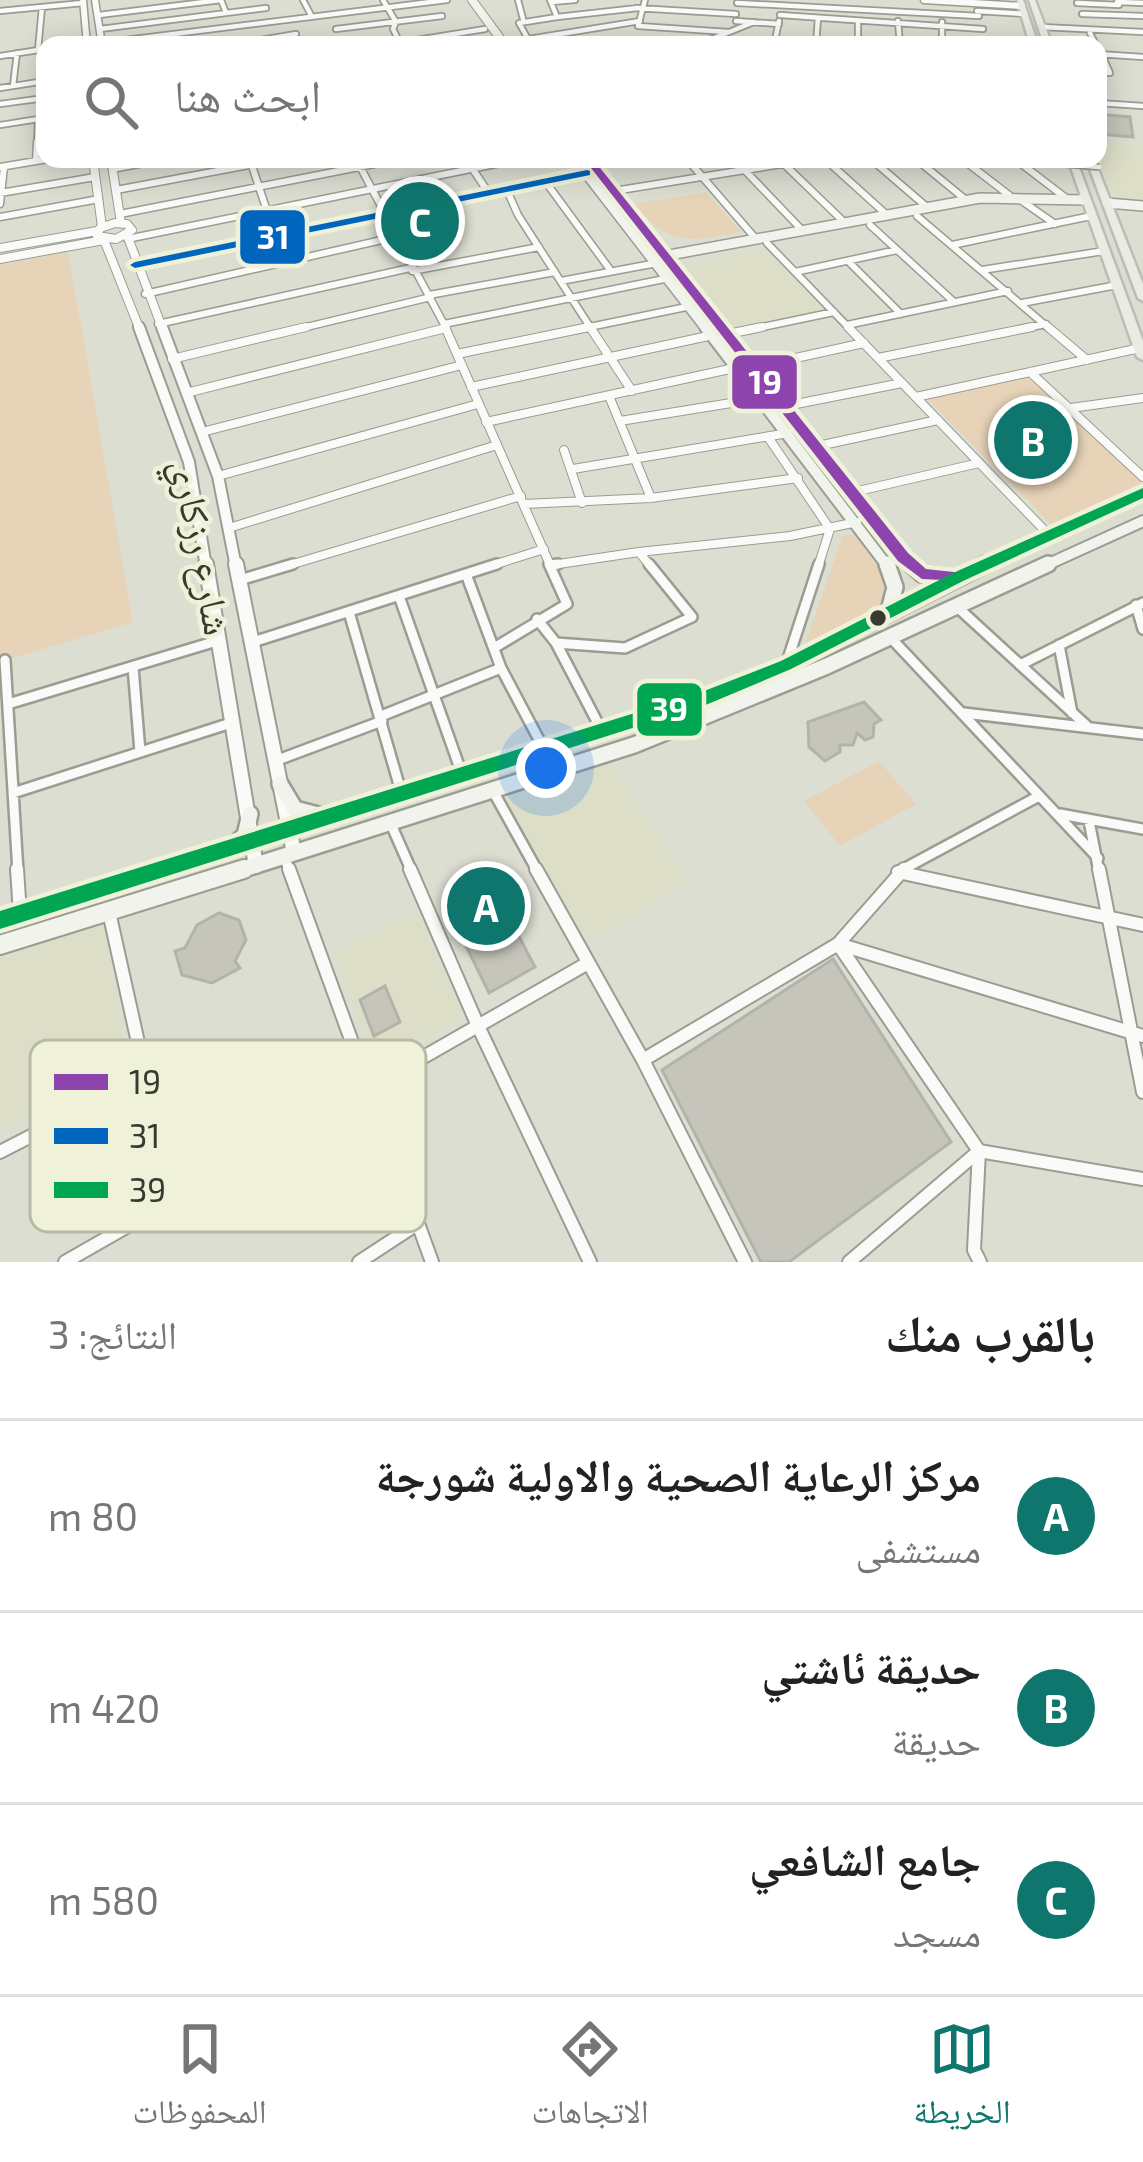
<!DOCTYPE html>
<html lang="ar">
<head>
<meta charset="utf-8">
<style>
  body { margin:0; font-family:"Exo 2","Noto Naskh Arabic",sans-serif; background:#f6f6f6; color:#222; direction:rtl }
  .you { position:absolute; left:546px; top:768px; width:42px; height:42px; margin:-30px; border:9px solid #fff; border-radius:50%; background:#1a73e8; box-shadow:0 0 0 18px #1a73e833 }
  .badge { display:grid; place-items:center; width:78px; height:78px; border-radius:50%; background:#0f766e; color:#fff; font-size:39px; font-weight:700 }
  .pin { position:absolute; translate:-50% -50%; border:6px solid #fff; box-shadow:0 3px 12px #0006 }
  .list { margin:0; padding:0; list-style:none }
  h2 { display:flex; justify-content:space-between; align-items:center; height:156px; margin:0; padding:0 48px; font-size:51px }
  h2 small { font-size:39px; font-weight:400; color:#767676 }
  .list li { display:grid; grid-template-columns:78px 1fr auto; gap:36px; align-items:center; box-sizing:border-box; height:192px; padding:0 48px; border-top:3px solid #e0e0e0 }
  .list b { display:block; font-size:45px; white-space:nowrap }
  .list p { margin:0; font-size:39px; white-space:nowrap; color:#767676 }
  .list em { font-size:39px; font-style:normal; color:#767676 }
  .icon { flex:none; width:66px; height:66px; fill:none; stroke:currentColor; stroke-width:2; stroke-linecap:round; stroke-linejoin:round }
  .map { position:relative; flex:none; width:1143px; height:1262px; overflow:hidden; direction:ltr }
  .search { position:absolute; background:#fff; box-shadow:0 6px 30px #0003; left:36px; right:36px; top:36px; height:132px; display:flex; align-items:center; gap:30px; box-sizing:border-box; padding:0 42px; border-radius:24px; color:#767676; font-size:45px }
  .sheet { height:732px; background:#fff }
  nav { display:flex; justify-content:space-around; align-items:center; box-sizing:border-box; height:168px; border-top:3px solid #e0e0e0; background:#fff; font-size:33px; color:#767676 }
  nav a { display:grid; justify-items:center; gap:6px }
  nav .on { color:#0f766e }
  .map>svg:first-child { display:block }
  .built { fill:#dcdec7 }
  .green { fill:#e7d3b8 }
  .building { fill:#c6c5bb; stroke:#b4b3aa; stroke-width:3 }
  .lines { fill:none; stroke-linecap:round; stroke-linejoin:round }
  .minor-far4-casing { stroke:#9b9c92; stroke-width:8 }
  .minor-far3-casing { stroke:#9b9c92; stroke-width:9 }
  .minor-far2-casing { stroke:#9b9c92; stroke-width:10 }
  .minor-far1-casing { stroke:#9b9c92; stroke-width:14 }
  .minor-casing { stroke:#9b9c92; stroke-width:16 }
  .tertiary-far3-casing { stroke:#9b9c92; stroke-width:9 }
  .tertiary-far2-casing { stroke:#9b9c92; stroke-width:10 }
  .tertiary-far1-casing { stroke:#9b9c92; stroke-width:14 }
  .tertiary-casing { stroke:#9b9c92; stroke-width:18 }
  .secondary-far4-casing { stroke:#9b9c92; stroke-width:10 }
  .secondary-far3-casing { stroke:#9b9c92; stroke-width:12 }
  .secondary-far2-casing { stroke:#9b9c92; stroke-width:14 }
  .secondary-far1-casing { stroke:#9b9c92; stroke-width:20 }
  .secondary-casing { stroke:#9b9c92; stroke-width:22 }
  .primary-casing { stroke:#bcbdb6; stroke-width:5 }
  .minor-far4 { stroke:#fafaf8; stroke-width:4.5 }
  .minor-far3 { stroke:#fafaf8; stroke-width:6 }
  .minor-far2 { stroke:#fafaf8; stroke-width:8 }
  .minor-far1 { stroke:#fafaf8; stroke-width:9 }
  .minor { stroke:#fafaf8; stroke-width:12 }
  .tertiary-far3 { stroke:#fafaf8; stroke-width:6 }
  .tertiary-far2 { stroke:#fafaf8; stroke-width:8 }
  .tertiary-far1 { stroke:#fafaf8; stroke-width:10 }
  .tertiary { stroke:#fafaf8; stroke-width:14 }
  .secondary-far4 { stroke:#f1f3ed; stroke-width:8 }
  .secondary-far3 { stroke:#f1f3ed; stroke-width:9 }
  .secondary-far2 { stroke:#f1f3ed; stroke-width:10 }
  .secondary-far1 { stroke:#f1f3ed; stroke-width:15 }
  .secondary { stroke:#f1f3ed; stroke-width:18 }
  .primary { fill:#e8ece3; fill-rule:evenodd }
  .pedestrian-bridge-casing { stroke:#9b9c92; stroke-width:8; stroke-linecap:butt }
  .pedestrian-bridge { stroke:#fafaf8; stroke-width:4.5 }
  .bus-1-casing { stroke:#eff1d9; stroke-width:9 }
  .bus-2-casing { stroke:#eff1d9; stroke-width:9 }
  .bus-3-casing { stroke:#eff1d9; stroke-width:9 }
  .bus-1 { fill:#8e44ad; fill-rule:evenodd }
  .bus-2 { fill:#0065bd; fill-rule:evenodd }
  .bus-3 { fill:#00a651; fill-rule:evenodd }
  .bus-dot { fill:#38392f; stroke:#eff1d9; stroke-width:4.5 }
  .labels { text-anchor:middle; stroke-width:9; stroke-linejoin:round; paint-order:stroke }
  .street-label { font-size:39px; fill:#38392f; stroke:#eff1d9 }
  .key { fill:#eff1d9; stroke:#b8baa6; stroke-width:3 }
  .key-label { font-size:33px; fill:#38392f }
  .line-badge { stroke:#eff1d9; stroke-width:4.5 }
  .badge-label { font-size:33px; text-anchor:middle; font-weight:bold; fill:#fff }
</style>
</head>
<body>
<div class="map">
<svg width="1143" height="1262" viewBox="0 0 1143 1262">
  <rect width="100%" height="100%" fill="#ddded2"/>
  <path class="built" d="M1098 142 1143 146V201L1114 199 1098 158Z
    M765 249 824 310 732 327 683 265Z
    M611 762 690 883 584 943 505 799Z
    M417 912 462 1015 377 1064 333 952Z
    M103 918 127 1062 0 1129V956Z"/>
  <path class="green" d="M706 192 741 232C690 242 671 247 633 204Z
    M68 252 133 622 0 662V265Z
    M1025 375 1143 481V482L1051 524 927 399Z
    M843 535H857C873 559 892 577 879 607L805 644Z
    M879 761 916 804 840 846 804 801Z"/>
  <path class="building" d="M1098 114 1130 117 1133 137 1100 134Z
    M429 213 448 217 427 236 402 229 398 221Z
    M864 702 881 720 874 724 873 737 865 740 857 733 853 745H840V752L825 761 809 747 808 722Z
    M491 883 535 967 489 993 446 905Z
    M219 913 239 920 246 940 235 961 240 968 212 983 182 975 175 951 185 948 197 925Z
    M833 959 951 1142 789 1262H761L662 1070Z
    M385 986 400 1022 374 1036 360 1000Z"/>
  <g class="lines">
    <defs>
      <path id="minor-far4" d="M303 0 312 17
        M383 0 396 22 393 29 400 43
        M518 0 523 19
        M645 0 638 26 728 32
        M551 2 575 0
        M1117 2 1143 3
        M737 3 979 16
        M1077 3 1119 5
        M636 8 736 14
        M0 11 83 3
        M977 11 1025 14
        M1082 14 1143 16
        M99 15 221 0 226 13
        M780 15 983 29
        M557 17 638 8
        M736 21 779 24
        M858 21V45
        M898 21 900 45
        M942 22V45
        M1042 27 1143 32
        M100 29 266 8
        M336 29 442 16
        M1090 33 1096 45
        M528 39 519 23 557 17 550 0
        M101 43 447 0
        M504 43 640 21
        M231 45 296 34
        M386 45 485 29
        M491 45 496 44
        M697 45 754 22
        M774 45 779 21
        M816 45 818 18
        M38 50 42 7
        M1098 54 1143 57
        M0 56 45 49
        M1098 72 1110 73 1101 53
        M13 86 17 53
        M0 88 45 81
        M1098 103 1143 106
        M0 104 45 98
        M0 125 45 118
        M37 145 38 119"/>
      <path id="minor-far3" d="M356 159 447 330
        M466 159 488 192
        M687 159 756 239
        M734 159 802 230
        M825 159 887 215
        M871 159 928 208
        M916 159 966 200
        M962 159 1009 195
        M1015 159 1066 198
        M250 160 275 235
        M36 161 37 142
        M784 164 845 223
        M0 167 48 159
        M112 169 165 159
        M545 181 611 271
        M506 188 518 215 592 330
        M116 190 281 159
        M614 191 813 159
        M0 193 95 177
        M1022 201 1055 224
        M0 204 4 167
        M120 214 400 159
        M917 216 1051 330
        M0 217 99 199
        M870 225 954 302
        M127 239 520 159
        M767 243 851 330
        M952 245 1091 216
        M848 261 901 314
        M135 265 587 173
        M982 270 1104 251
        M412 271 539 247
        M795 272 897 250
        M561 281 657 263
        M145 294 395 237
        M429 295 555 272
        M1022 303 1117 285
        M158 324 410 268
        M444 324 669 278
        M847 325 1008 291
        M294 330 431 297
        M438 330 446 328
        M575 330 691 306
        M748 330 834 312
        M1017 330 1046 324"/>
      <path id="minor-far2" d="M445 327 551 567
        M590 327 632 391
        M848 327 1049 535
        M1048 327 1087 360
        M728 334 762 327
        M457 354 589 327
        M878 358 1032 327
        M172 359 306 327
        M755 367 864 343
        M1030 372 1143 477
        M471 387 713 335
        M186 393 446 328
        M609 396 651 498
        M916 397 1140 348
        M786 406 902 383
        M1071 408 1143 398
        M620 421 762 398
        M486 422 739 367
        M202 432 462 365
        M768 437 830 529 818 567
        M818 446 938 420
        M564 450 582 503
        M573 469 788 433
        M218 476 478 404
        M854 492 979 463
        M524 504 651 498 798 478
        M229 528 497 445
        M639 552 790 536 857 522
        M552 565 639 552 651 567
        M283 567 521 496
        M487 567 544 549"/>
      <path id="minor-far1" d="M552 565 558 564
        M466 574 501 668 545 751
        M240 580 293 564
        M399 596 463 777
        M955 605 1087 726
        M1136 605 1143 629
        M349 612 402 795
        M537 619 556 643 603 733
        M890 637 1098 858
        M253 642 497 564
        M556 643 625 648 692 617 649 564
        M1059 645 1072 713
        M494 648 567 604 549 564
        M5 660 18 872
        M786 665 819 564
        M1020 665 1143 603
        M133 667 140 752
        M8 704 220 640
        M964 713 1143 734
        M381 716 501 668
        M275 761 382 721
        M493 791 538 872
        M13 793 234 722
        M1060 814 1143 829
        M1089 821 1099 872
        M390 822 412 872
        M284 856 290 872
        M898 872 1039 796"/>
      <path id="minor" d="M17 869 20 914
        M289 869 432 1262
        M410 869 478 1026 590 1262
        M536 869 643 1060 745 1262
        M904 869 838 944 979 1151 974 1250 980 1262
        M1099 869 1143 1092
        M898 872 1143 925
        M109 912 173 1200
        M643 1060 838 944 1143 1036
        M0 1152 144 1078
        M65 1262 588 963
        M359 1262 417 1224
        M849 1262 979 1151 1143 1179"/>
      <path id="tertiary-far3" d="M83 0 87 45
        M95 0 102 45
        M924 0 1022 6"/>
      <path id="tertiary-far2" d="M93 159 102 227
        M111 159 121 223
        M115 223 127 224 132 230 116 239 97 236 100 228Z
        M127 235 163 330
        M0 248 97 231
        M0 259 104 240 140 330"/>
      <path id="tertiary-far1" d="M139 327 189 462 206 567
        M162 327 218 476 236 567"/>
      <path id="tertiary" d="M206 564 256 866
        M236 564 294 853"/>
      <path id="secondary-far4" d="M472 0 505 45"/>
      <path id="secondary-far3" d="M575 159 707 330
        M588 159 723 330
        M1107 203 1143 206
        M664 256 980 198 1085 200"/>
      <path id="secondary-far2" d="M705 327 888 567
        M721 327 914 567
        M980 567 1143 493
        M1042 567 1143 521"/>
      <path id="secondary-far1" d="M887 564 895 587 889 611
        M911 564 922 574 953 578
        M280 784 295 809 322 816
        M234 845 245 835 250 814
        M153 872 702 699 786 665 986 564
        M234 872 634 745 827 666 1048 564"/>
      <path id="secondary" d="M0 920 162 869
        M0 945 244 869"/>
      <path id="primary" d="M1017 0H1023L1038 45H1030Z
        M1029 0H1035L1052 45H1044Z
        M1068 159H1076L1143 341V360L1137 357Z
        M1086 159H1094L1143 284V301L1138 298Z"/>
    </defs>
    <use href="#minor-far4" class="minor-far4-casing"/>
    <use href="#minor-far3" class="minor-far3-casing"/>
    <use href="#minor-far2" class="minor-far2-casing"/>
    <use href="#minor-far1" class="minor-far1-casing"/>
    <use href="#minor" class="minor-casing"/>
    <use href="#tertiary-far3" class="tertiary-far3-casing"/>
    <use href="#tertiary-far2" class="tertiary-far2-casing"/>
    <use href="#tertiary-far1" class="tertiary-far1-casing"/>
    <use href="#tertiary" class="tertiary-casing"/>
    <use href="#secondary-far4" class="secondary-far4-casing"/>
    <use href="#secondary-far3" class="secondary-far3-casing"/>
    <use href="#secondary-far2" class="secondary-far2-casing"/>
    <use href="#secondary-far1" class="secondary-far1-casing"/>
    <use href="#secondary" class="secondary-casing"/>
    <use href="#primary" class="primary-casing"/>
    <use href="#minor-far4" class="minor-far4"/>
    <use href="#minor-far3" class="minor-far3"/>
    <use href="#minor-far2" class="minor-far2"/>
    <use href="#minor-far1" class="minor-far1"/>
    <use href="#minor" class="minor"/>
    <use href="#tertiary-far3" class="tertiary-far3"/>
    <use href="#tertiary-far2" class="tertiary-far2"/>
    <use href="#tertiary-far1" class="tertiary-far1"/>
    <use href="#tertiary" class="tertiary"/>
    <use href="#secondary-far4" class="secondary-far4"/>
    <use href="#secondary-far3" class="secondary-far3"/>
    <use href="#secondary-far2" class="secondary-far2"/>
    <use href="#secondary-far1" class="secondary-far1"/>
    <use href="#secondary" class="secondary"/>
    <use href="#primary" class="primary"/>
    <defs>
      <path id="pedestrian-bridge" d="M1065 164 1099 167"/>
    </defs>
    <use href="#pedestrian-bridge" class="pedestrian-bridge-casing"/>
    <use href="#pedestrian-bridge" class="pedestrian-bridge"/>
    <defs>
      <path id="bus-1" d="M584 159H593L908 553 926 569 963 573 965 577 963 581 922 579 898 561Z"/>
      <path id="bus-2" d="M587 170 590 171V175L135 268 130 265 135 262Z"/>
      <path id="bus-3" d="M1143 488V498L963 581 791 669 708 704 0 929V911L699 693 781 661 953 573Z"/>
    </defs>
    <use href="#bus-1" class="bus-1-casing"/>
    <use href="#bus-2" class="bus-2-casing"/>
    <use href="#bus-3" class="bus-3-casing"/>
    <use href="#bus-1" class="bus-1"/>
    <use href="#bus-2" class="bus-2"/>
    <use href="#bus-3" class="bus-3"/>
  </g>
  <circle class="bus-dot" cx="878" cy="618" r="10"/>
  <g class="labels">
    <g class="street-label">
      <text transform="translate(202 547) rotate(79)" y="14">شارع رزكاري</text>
    </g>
  </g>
  <rect x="30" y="1040" width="396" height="192" rx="18" class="key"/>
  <rect x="54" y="1074" width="54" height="16" fill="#8e44ad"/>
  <rect x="54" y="1128" width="54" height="16" fill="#0065bd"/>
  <rect x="54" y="1182" width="54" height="16" fill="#00a651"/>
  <g class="key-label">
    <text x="129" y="1094">19</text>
    <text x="129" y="1148">31</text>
    <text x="129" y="1202">39</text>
  </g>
  <g class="line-badge">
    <rect x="238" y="208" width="69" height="58" rx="12" fill="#0065bd"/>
    <rect x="730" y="353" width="69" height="58" rx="12" fill="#8e44ad"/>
    <rect x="635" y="681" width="69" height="57" rx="12" fill="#00a651"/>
  </g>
  <g class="badge-label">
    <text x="273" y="249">31</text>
    <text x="765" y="394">19</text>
    <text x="669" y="721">39</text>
  </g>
</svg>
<div class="you"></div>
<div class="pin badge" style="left:486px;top:906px">A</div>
<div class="pin badge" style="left:1033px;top:440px">B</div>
<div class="pin badge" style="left:420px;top:221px">C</div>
<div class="search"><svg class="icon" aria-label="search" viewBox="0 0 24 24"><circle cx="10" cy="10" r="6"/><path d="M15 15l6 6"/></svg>ابحث هنا</div>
</div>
<section class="sheet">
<h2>بالقرب منك<small>النتائج: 3</small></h2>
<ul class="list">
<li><span class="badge">A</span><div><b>مركز الرعاية الصحية والاولية شورجة</b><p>مستشفى</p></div><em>80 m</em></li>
<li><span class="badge">B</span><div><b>حديقة ئاشتي</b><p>حديقة</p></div><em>420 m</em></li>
<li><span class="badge">C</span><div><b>جامع الشافعي</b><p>مسجد</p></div><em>580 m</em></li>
</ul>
</section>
<nav>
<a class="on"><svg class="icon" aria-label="map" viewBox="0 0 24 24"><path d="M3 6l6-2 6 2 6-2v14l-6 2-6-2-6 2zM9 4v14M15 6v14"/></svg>الخريطة</a>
<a><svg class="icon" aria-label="directions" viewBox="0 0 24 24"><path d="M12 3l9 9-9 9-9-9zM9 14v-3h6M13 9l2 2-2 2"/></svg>الاتجاهات</a>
<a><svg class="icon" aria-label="saved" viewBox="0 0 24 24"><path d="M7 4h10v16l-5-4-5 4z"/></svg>المحفوظات</a>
</nav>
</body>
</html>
